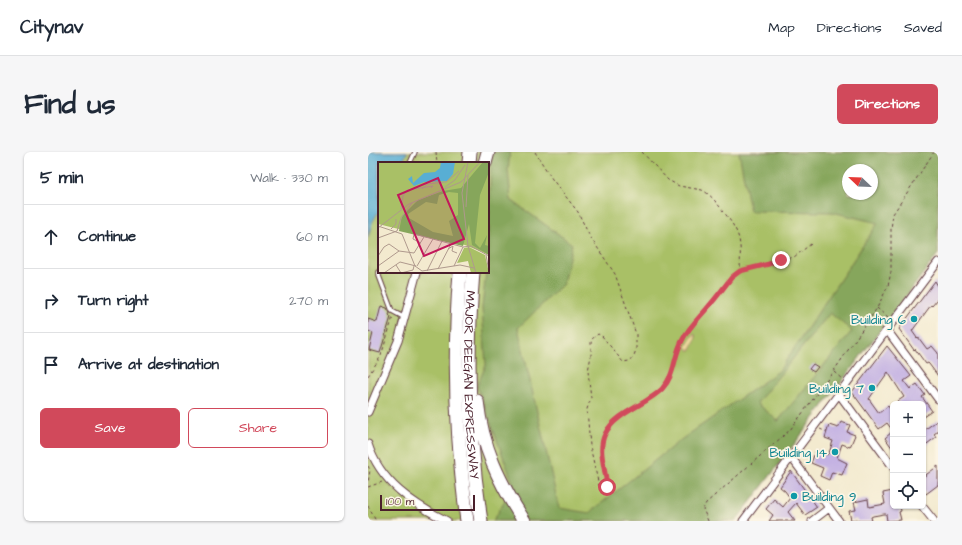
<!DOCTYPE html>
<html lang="en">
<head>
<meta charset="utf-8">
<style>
  body { margin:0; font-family:"Architects Daughter",sans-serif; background:#f6f6f7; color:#1f2937 }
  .controls { position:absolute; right:12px; bottom:12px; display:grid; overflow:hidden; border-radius:6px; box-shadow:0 1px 3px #0004 }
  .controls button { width:36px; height:36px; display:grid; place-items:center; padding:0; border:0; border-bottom:1px solid #e0e1e3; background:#fff; color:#1f2937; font:20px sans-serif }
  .compass { position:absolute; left:474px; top:12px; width:36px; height:36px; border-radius:50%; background:#fff; box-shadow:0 1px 3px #0004; rotate:293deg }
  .scale { position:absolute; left:12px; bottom:10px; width:95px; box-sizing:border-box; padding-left:4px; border:2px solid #4a1f2b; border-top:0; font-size:11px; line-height:14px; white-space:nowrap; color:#4a1f2b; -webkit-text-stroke:3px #fcf5e5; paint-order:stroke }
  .stop { position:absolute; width:12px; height:12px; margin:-9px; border:3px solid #d1495b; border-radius:50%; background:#fff }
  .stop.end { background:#d1495b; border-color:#fff; box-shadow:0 1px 4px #0008 }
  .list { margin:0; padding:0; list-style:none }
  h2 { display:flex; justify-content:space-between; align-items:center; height:52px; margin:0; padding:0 16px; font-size:17px }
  h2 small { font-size:13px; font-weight:400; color:#747a83 }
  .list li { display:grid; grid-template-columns:26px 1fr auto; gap:12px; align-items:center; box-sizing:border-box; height:64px; padding:0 16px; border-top:1px solid #e0e1e3 }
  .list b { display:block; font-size:15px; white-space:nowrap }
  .list em { font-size:13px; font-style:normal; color:#747a83 }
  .actions { display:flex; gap:8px; padding:12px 16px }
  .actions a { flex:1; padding:9px 0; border:1px solid #d1495b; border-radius:6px; text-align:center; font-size:14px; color:#d1495b }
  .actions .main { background:#d1495b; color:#fff }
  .icon { flex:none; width:22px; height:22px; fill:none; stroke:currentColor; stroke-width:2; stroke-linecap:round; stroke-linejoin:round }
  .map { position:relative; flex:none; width:570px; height:369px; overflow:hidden; border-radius:6px }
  header { display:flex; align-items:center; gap:24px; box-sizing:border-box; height:56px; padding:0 20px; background:#fff; border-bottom:1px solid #e0e1e3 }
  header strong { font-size:19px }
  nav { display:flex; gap:22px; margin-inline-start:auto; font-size:14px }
  .intro { display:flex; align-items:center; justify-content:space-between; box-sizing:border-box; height:96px; padding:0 24px }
  h1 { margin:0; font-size:28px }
  .button { padding:10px 18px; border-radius:6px; background:#d1495b; color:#fff; font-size:14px; font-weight:700 }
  main { display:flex; gap:24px; padding:0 24px }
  aside { flex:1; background:#fff; border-radius:6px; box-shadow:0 1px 3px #0004 }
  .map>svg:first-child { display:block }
  .green { fill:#a9c066; stroke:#7a7048; fill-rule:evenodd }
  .forest { fill:#86a65b; stroke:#686243; fill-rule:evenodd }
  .sand { fill:#eeda9e; stroke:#9c7c64 }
  .water { fill:#58aed4; stroke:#516680 }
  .building { fill:#c4b2e3 }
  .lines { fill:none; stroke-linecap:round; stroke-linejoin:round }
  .service-casing { stroke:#633d44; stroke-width:5.5 }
  .minor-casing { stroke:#633d44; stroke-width:9 }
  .motorway-casing { stroke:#633d44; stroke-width:15 }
  .path { stroke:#633d44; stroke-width:1; stroke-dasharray:3 3; stroke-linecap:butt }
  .service { stroke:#fff; stroke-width:3.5 }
  .minor { stroke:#fff; stroke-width:7 }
  .motorway { stroke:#fff; stroke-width:13 }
  .route { stroke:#d1495b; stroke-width:5 }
  .culture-dot { fill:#0f9aa8; stroke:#fcf5e5; stroke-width:1.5 }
  .labels { text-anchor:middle; stroke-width:3.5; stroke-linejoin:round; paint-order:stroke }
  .culture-label { font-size:13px; fill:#0d838f; stroke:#fcf5e5; text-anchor:end }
  .street-label { font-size:13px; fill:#4a1f2b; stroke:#fcf5e5 }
  .inset-road { fill:none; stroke:#af998d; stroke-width:1 }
  .view { fill:#c2185b; fill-opacity:0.15; stroke:#c2185b; stroke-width:2 }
  .inset-edge { fill:none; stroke:#4a1f2b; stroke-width:2 }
</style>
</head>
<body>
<header>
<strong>Citynav</strong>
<nav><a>Map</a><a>Directions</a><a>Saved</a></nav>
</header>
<div class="intro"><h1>Find us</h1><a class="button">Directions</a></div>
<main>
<aside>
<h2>5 min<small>Walk · 330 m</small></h2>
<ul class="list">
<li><svg class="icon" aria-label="ahead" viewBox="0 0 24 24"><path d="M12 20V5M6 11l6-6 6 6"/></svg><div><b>Continue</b></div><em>60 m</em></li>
<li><svg class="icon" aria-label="right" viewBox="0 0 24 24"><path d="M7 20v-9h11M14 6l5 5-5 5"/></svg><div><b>Turn right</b></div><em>270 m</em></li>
<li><svg class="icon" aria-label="arrive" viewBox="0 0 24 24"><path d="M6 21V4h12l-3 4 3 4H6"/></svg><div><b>Arrive at destination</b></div></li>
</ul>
<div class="actions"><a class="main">Save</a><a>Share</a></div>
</aside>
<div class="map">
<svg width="570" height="369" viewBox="0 0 570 369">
  <rect width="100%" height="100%" fill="#fcf5e5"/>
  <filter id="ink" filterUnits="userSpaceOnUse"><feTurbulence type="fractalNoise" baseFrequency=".025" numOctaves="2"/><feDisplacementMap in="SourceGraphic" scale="8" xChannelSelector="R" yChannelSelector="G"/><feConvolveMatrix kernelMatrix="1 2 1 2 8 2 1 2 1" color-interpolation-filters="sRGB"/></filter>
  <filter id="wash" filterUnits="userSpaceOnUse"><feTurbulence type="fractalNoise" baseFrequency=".012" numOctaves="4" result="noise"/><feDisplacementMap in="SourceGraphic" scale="16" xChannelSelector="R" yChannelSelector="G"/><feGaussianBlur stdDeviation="0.9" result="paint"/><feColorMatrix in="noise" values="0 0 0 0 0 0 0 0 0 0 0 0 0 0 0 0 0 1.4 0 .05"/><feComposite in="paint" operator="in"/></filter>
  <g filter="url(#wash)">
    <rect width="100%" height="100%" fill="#f3eacf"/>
    <path class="green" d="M0 0H570V102L368 369H0ZM11 11H120V120H11ZM480 18H504V42H480Z"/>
    <path class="forest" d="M125 0H142L140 18 143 48 204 92 195 132 150 176 191 356 221 361 314 287 411 219 510 71 464 60 382 59 371 0H570V102L368 369H125L146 334 109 234 118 213 114 156 118 120H120L123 8ZM480 18H504V42H480ZM462 161 484 179 410 269 389 251Z"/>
    <path class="sand" d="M326 182 328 184C328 188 325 194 323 198H320L318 194Z"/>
    <path class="water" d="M0 0H39L34 11H11V58L4 71 0 86Z"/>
    <g id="blocks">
      <path class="building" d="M567 129 570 134V147L564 154 563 153 544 179 549 186 550 185 559 197 564 194 570 201V224L561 212 560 211 558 212 547 197 546 198 531 177Z
        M13 154 19 156 22 161 21 163 23 165 12 201 1 198 5 181 0 179V167L9 170Z
        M519 194 543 224 536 229 542 237 549 232 557 243 554 245 564 259 555 265V252H532L530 249 536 245 520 220 501 247 511 261 520 254 525 261V279L519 271 511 277 484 240Z
        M445 212 450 215 446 220 441 217Z
        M570 268V279L566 282 568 285 555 295V279Z
        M473 270 482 273 479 280 487 283 482 295 474 292 469 306 479 311 474 323 464 320 461 328 452 324 455 316 443 311 448 298 459 303 461 301 465 289 457 286 461 273 470 276Z
        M525 279V297L517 286Z
        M570 314V333L558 342 555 338V325Z
        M423 319 449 355 437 363 428 351 420 360 427 369H401L405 363 398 357 406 347 415 355 422 346 417 339 412 335Z
        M525 339V354H532L533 359 531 360 533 368 519 369 518 362H516L505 364 503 365 504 369H490V368L488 367 483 368 481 359 488 358 486 350 500 347 501 355 517 352 515 341Z"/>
    </g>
  </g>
  <g filter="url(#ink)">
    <use href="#blocks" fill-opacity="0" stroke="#633d44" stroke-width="1"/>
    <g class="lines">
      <defs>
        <path id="service" d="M42 11 47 0
          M11 120V124L24 159 37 166"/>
        <path id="minor" d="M519 178 570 247
          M471 242 525 315
          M0 260 30 189 49 120
          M0 292C12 330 45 352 79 369
          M423 305 471 369
          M554 354 566 369
          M375 369 570 110
          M444 369 461 356"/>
        <g id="motorway">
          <path d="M101 11 102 0"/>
          <path d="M117 11 120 0"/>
          <path d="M92 120C85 204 88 286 99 369"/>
          <path id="s1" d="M105 120C98 203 100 286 113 369"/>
          <path d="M109 249C114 295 131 330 156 369"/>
        </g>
      </defs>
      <use href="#service" class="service-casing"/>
      <use href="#minor" class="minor-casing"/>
      <use href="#motorway" class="motorway-casing"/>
      <path class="path" d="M68 0 69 11
        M167 0 184 27 210 60 221 83 247 122 268 182V198L265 206 261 209 255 210 234 184 230 182 224 187 223 191V204L220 219 223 246 219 257 222 294 231 334C233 337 234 339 238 338L239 335C238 318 229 298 237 282 247 261 278 253 294 237 308 222 305 204 315 187 321 175 332 165 341 154 349 145 356 135 364 125L372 119 393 114 407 109 426 105 443 92
        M274 0 300 28 311 34 334 38C342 42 347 49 352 55 373 82 373 85 372 118
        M509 156 520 166
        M466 220 474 227
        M0 224 13 204 25 165
        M452 277 459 280
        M435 301 445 305
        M0 314 2 318 0 331
        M0 335 14 330
        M0 354 8 369
        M340 369 335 357 338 351 422 278 465 220 509 156 520 134 523 120V77L525 62 566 0"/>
      <use href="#service" class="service"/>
      <use href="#minor" class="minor"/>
      <use href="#motorway" class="motorway"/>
    </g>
  </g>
  <g class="lines" filter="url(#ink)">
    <path class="route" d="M239 335C238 318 229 298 237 282 247 261 278 253 294 237 308 222 305 204 315 187 321 175 332 165 341 154 349 145 356 135 364 125L372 119 401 112 407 109 413 108"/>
  </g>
  <g class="culture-dot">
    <circle cx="546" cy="167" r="4"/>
    <circle cx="504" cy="236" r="4"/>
    <circle cx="467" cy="300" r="4"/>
    <circle cx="426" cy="344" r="4"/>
  </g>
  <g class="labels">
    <g class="culture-label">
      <text x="538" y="172">Building 6</text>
      <text x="496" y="241">Building 7</text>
      <text x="459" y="305">Building 14</text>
      <text x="434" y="349" text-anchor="start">Building 9</text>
    </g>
    <g class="street-label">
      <text dy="5" stroke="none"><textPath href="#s1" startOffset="113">MAJOR DEEGAN EXPRESSWAY</textPath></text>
    </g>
  </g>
  <g transform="translate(10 10)">
    <rect width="111" height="111" fill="#f3eacf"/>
    <path d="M0 0H111V93L87 83 0 62ZM91 85 107 93 111 111H93L90 99 79 101 86 86Z" fill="#a9c066"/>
    <path d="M105 0H111V10L102 33 97 81 102 86 109 73 107 83 111 84V93L94 83 91 62 85 84 21 69 24 54 40 38 65 29 83 26ZM71 30 80 31V53L71 59 75 74 55 70 31 56 30 52 48 40 59 42 61 33Z" fill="#86a65b" fill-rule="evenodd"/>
    <path d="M63 0H77L75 12 69 19 46 20 36 24 30 17 34 14 35 21 46 11 57 10 62 6Z" fill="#58aed4"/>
    <path class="inset-road" d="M90 0 84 31 90 84M67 25 77 18 87 3M44 27 49 22 68 20 81 9M88 45 90 13M23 47 25 34 29 28 55 24 53 26M23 56 34 41M0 64 24 72 37 104 44 109 82 103 96 106M0 66 31 42 83 20 102 0M13 67 18 62V57M19 69 23 56M0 76 19 69M43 81 35 77 36 72 85 85M90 84 98 111M70 87 75 84 74 89 79 91M108 93 111 110M0 94 6 85 11 82 21 89 36 91 46 75M18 103 23 111 35 108 36 104M0 104 21 89M39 104 55 77M76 104 85 85 93 84 111 94M60 107 73 82M49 109 64 79M6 111 22 100 38 104"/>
    <path class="view" d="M60 16 86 77 46 94 20 33Z"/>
    <rect width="111" height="111" class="inset-edge"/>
  </g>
</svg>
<div class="controls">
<button>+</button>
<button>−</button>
<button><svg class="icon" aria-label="locate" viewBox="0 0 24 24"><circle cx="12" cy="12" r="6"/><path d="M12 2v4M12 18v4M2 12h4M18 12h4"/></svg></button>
</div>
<svg class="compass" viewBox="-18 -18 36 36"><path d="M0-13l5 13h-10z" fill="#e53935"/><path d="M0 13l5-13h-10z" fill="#747a83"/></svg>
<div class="scale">100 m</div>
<div class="stop" style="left:239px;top:335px"></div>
<div class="stop end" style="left:413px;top:108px"></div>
</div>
</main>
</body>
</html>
